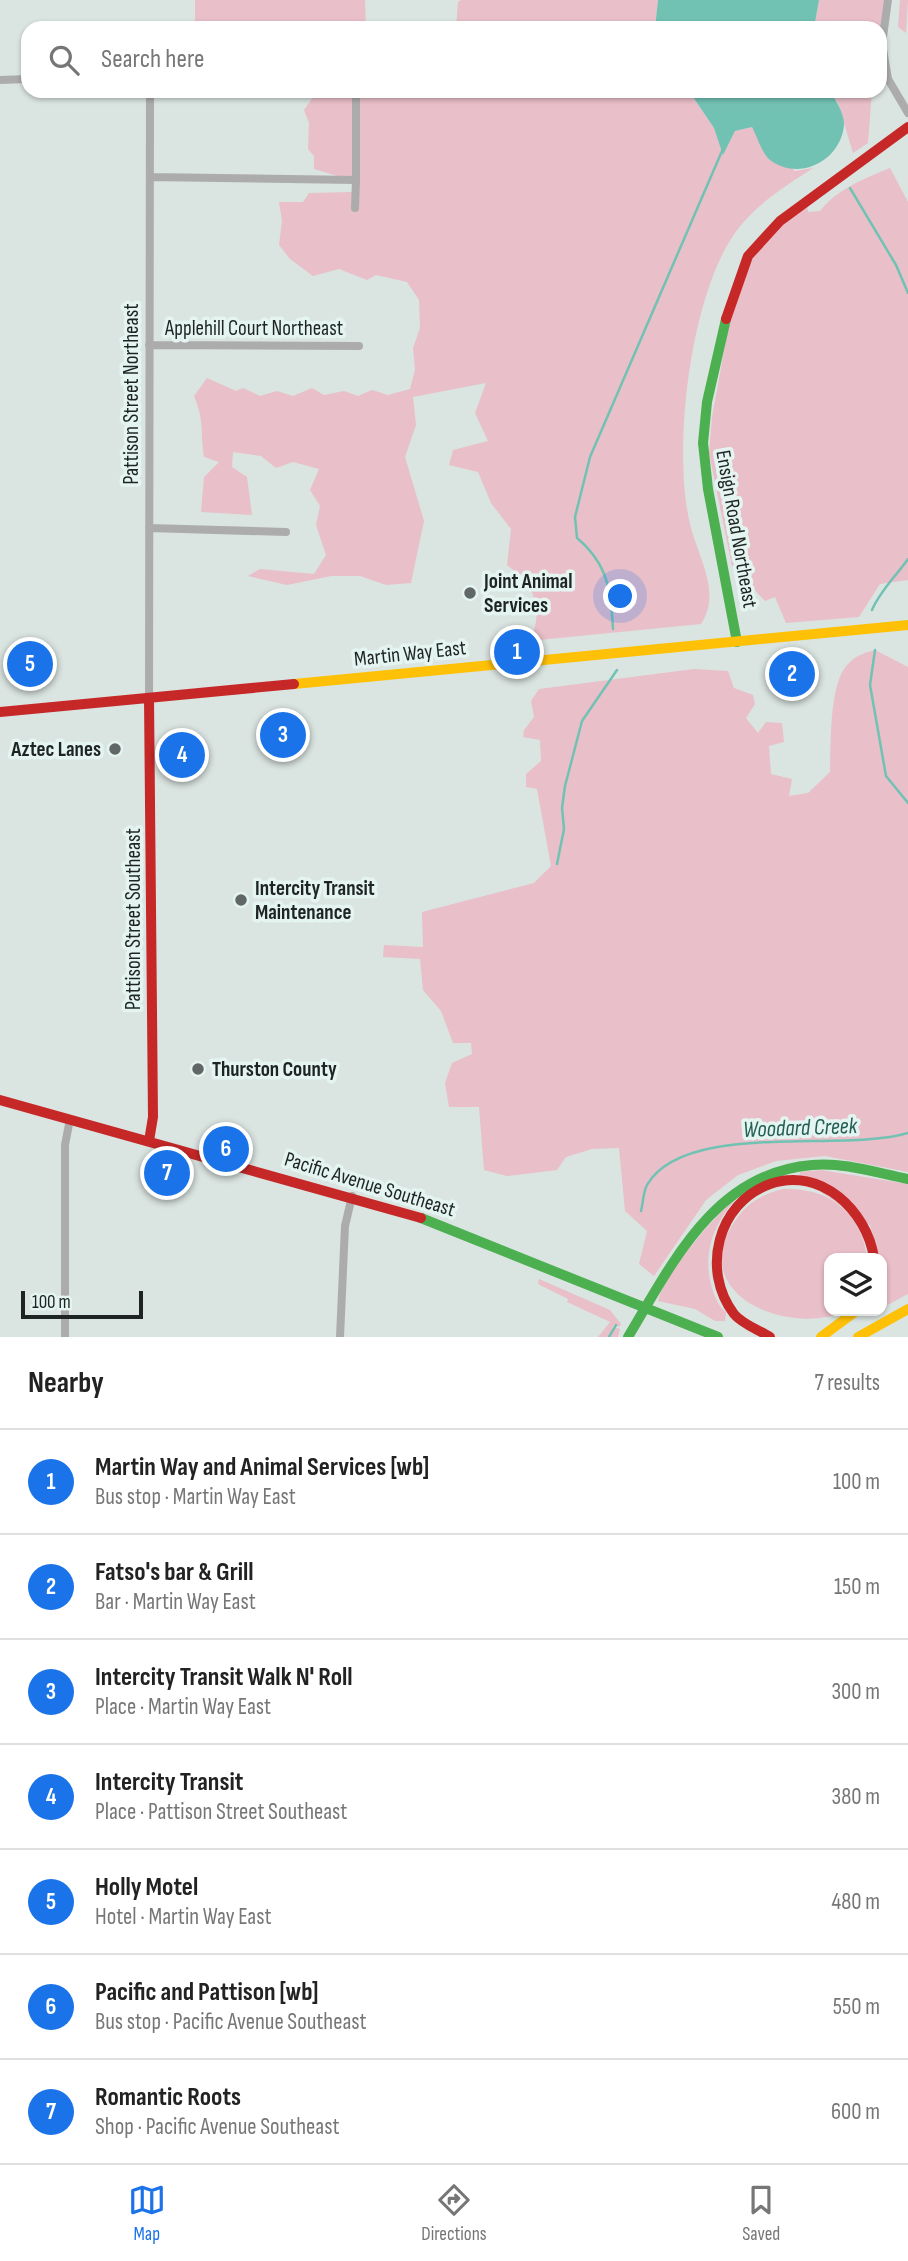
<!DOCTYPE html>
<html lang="en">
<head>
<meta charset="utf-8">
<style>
  body { margin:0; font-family:"Sofia Sans Condensed",sans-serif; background:#f6f6f6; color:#222 }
  .controls { position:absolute; right:21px; bottom:21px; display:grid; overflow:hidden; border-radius:14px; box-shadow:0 2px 5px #0004 }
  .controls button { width:63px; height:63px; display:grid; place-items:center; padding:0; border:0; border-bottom:2px solid #e0e0e0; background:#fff; color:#222; font:35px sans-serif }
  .scale { position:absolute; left:21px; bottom:18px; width:122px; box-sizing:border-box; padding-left:7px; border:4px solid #1e2423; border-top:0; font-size:19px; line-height:24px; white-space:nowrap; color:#1e2423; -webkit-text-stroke:5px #e4f4f0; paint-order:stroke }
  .you { position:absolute; left:621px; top:597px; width:24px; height:24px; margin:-18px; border:5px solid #fff; border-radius:50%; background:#1a73e8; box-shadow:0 0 0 10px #1a73e833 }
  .badge { display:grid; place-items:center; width:46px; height:46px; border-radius:50%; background:#1a73e8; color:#fff; font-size:23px; font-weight:700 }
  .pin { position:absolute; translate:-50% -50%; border:4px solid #fff; box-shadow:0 2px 7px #0006 }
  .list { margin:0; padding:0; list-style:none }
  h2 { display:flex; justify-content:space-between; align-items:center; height:91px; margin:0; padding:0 28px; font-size:30px }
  h2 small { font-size:23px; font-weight:400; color:#767676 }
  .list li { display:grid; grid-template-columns:46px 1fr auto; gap:21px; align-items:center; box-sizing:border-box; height:105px; padding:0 28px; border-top:2px solid #e0e0e0 }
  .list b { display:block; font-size:26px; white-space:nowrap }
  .list p { margin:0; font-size:23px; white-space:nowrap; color:#767676 }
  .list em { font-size:23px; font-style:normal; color:#767676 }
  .icon { flex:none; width:38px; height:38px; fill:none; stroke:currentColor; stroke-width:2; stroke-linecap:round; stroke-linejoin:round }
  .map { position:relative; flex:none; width:908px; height:1337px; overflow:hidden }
  .search { position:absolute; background:#fff; box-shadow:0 2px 5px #0004; left:21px; right:21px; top:21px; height:77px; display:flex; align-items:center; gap:18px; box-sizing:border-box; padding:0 24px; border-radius:21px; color:#767676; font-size:26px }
  .sheet { height:826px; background:#fff }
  nav { display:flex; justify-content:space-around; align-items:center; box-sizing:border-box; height:98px; border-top:2px solid #e0e0e0; background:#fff; font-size:19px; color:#767676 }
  nav a { display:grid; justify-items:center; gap:4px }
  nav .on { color:#1a73e8 }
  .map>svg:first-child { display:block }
  .green { fill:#e9bfc9 }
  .water { fill:#72c2b4 }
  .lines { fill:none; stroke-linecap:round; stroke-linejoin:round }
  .stream { stroke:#72c2b4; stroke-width:2.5 }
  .street { stroke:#adacac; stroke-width:8 }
  .fast { stroke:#4caf50; stroke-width:10 }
  .slow { stroke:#ffc107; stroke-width:10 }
  .jam { stroke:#c62828; stroke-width:10 }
  .poi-dot { fill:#606766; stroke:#e4f4f0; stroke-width:2.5 }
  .labels { text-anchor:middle; stroke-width:7; stroke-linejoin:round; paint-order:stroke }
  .street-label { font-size:21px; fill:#1e2423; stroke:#e4f4f0 }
  .poi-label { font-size:21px; font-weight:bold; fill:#1e2423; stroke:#e4f4f0; text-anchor:start }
  .water-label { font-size:23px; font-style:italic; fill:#245f54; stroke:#e4f4f0 }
</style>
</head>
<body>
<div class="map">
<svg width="908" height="1337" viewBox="0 0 908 1337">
  <rect width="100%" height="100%" fill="#dae4e1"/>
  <path class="green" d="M195 0H365L366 28H195Z
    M461 0H658L655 28H456L458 2Z
    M819 0H888L882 44 888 79 883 87H880V28H814Z
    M900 0H908L906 33 898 27Z
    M329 91H689L714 128 723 154 735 131 752 127 795 171 813 168C784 187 753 206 733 236 690 299 672 450 690 524 698 558 722 592 701 624L507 643 510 635 533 634C543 603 532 584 507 565L511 529 491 503 478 472 449 465 453 450 488 441 475 413 486 383 413 397 416 425 405 457 424 521 411 583 386 585 360 576H331L287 585 248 576 260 569 314 574 326 555 316 525 320 506 310 490 319 469 293 462 276 468 261 456 233 452 232 467 247 477 252 515 201 512 204 477 219 462 204 457C200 431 205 423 194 396L207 378 236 391 243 388 260 396 277 391 293 396 312 388 324 395 344 391 358 396 372 390 388 395 410 389 415 370 413 348 420 328 419 300 407 282 376 275 367 280 339 269 313 276 290 259 279 245 282 221 279 202H303L309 193 353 192 351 180 314 169V156L308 149 309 123 304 110 313 97Z
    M830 91H872L868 143 853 153 838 103Z
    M890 168 908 202V580L880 584 859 617 786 623 775 597 765 601 732 566 709 453 712 417 731 313 751 260 778 227 807 204 808 212 820 211C836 190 865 178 890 168Z
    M875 650 908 667V1172L825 1156 776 1161 738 1175 706 1200 654 1276 639 1264 647 1231 625 1211 619 1148 592 1149 566 1157 557 1170 507 1176 484 1170 479 1107H449L445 1083 452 1063 472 1054 471 1043H453L441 1011 423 990 420 959 383 957 384 945 423 947 422 912 534 883 551 866 537 789 526 787V774L541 761 540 740 523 737 524 730 534 717 531 701 539 689 694 669 728 671 734 688 753 695 755 704 746 718 758 733 766 722 782 723 784 742 769 746 771 774 792 779 789 796 808 793 830 772C831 744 829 685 847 665 855 656 864 653 875 650Z
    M821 1170 908 1184V1294L882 1308V1258H878L870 1225 799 1177 800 1172Z
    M783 1189C828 1187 862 1212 867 1258H829V1311H847C787 1337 685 1294 735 1221 747 1203 762 1194 783 1189Z
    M734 1201C711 1228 701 1259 714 1294 717 1301 720 1308 726 1312L725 1321H715L695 1309 658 1301C662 1278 715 1214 734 1201Z
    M539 1279 610 1310 621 1324 619 1327 615 1324 611 1329 615 1327 620 1329 618 1337H598L610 1322 567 1302 568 1299 538 1284Z"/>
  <path class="water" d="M658 0H819L814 28H655Z
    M689 91H830C836 100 845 115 844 126 840 161 799 182 770 160 762 154 757 136 752 127L735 131 723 155 714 128Z"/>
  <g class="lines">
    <path class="stream" d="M850 188 896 265 908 293
      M872 610C880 591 896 576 908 559
      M613 629C611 591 608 564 577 538L575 517 590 457 722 151
      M875 650 870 685 886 776 908 803
      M557 864 564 829 562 808 565 786 582 721 617 670
      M641 1211C643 1204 643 1192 647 1185 685 1120 844 1153 908 1133
      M609 1337 616 1325"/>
    <path class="street" d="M888 0 882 44 888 79 908 113
      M0 80 28 79
      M150 177 356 180V91
      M355 208 356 180
      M149 345 359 346
      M149 528 286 532
      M149 698 150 91
      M65 1337V1145L70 1119
      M340 1337 345 1226 352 1196"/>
    <path class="fast" d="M726 319 707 402 703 443 708 489 737 642
      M421 1218 718 1337
      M628 1337C673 1262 715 1173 812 1165 844 1162 877 1173 908 1179"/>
    <path class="slow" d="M294 684 908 625
      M821 1337 856 1311
      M858 1337 908 1309"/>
    <path class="jam" d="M726 319 748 256 780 221 908 127
      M149 698 153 1117 149 1141
      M0 712 294 684
      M0 1100 421 1218
      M770 1337C759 1330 742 1324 734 1314 701 1271 717 1203 770 1184 821 1166 867 1211 874 1258"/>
  </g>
  <g class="poi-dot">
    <circle cx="470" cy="593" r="7"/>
    <circle cx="115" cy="749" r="7"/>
    <circle cx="241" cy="900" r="7"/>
    <circle cx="198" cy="1069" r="7"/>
  </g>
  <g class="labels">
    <g class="street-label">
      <text x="254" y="335">Applehill Court Northeast</text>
      <text transform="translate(131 394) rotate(-90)" y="7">Pattison Street Northeast</text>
      <text transform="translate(737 529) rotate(80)" y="7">Ensign Road Northeast</text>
      <text transform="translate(410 653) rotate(-6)" y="7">Martin Way East</text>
      <text transform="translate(133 919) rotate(-90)" y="7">Pattison Street Southeast</text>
      <text transform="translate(370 1184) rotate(17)" y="7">Pacific Avenue Southeast</text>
    </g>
    <g class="poi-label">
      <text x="484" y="588">Joint Animal<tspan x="484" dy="24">Services</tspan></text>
      <text x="101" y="756" text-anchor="end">Aztec Lanes</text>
      <text x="255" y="895">Intercity Transit<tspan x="255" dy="24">Maintenance</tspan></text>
      <text x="212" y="1076">Thurston County</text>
    </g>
    <g class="water-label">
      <text transform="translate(800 1127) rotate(-2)" y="8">Woodard Creek</text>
    </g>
  </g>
</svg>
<div class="controls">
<button><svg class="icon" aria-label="layers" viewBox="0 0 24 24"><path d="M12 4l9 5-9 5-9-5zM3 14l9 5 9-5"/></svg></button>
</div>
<div class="scale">100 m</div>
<div class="you"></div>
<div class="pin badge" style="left:517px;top:652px">1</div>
<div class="pin badge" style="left:792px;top:674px">2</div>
<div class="pin badge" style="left:283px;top:735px">3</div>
<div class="pin badge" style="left:182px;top:755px">4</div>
<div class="pin badge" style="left:30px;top:664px">5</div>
<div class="pin badge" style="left:226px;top:1149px">6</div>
<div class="pin badge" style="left:167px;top:1173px">7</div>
<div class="search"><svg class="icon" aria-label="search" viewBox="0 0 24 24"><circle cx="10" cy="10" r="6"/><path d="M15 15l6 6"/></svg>Search here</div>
</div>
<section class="sheet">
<h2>Nearby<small>7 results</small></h2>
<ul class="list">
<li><span class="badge">1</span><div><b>Martin Way and Animal Services [wb]</b><p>Bus stop · Martin Way East</p></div><em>100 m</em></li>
<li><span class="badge">2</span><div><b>Fatso's bar &amp; Grill</b><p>Bar · Martin Way East</p></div><em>150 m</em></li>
<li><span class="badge">3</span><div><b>Intercity Transit Walk N' Roll</b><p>Place · Martin Way East</p></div><em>300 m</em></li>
<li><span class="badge">4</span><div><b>Intercity Transit</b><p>Place · Pattison Street Southeast</p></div><em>380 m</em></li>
<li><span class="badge">5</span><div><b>Holly Motel</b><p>Hotel · Martin Way East</p></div><em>480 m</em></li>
<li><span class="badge">6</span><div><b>Pacific and Pattison [wb]</b><p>Bus stop · Pacific Avenue Southeast</p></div><em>550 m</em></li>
<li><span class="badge">7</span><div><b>Romantic Roots</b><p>Shop · Pacific Avenue Southeast</p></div><em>600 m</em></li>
</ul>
</section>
<nav>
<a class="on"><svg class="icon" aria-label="map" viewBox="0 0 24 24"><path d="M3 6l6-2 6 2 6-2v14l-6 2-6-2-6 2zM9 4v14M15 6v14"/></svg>Map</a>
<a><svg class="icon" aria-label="directions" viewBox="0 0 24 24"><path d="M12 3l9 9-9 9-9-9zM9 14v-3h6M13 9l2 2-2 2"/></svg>Directions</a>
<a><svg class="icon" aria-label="saved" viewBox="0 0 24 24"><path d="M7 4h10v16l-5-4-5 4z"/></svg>Saved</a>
</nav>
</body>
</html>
